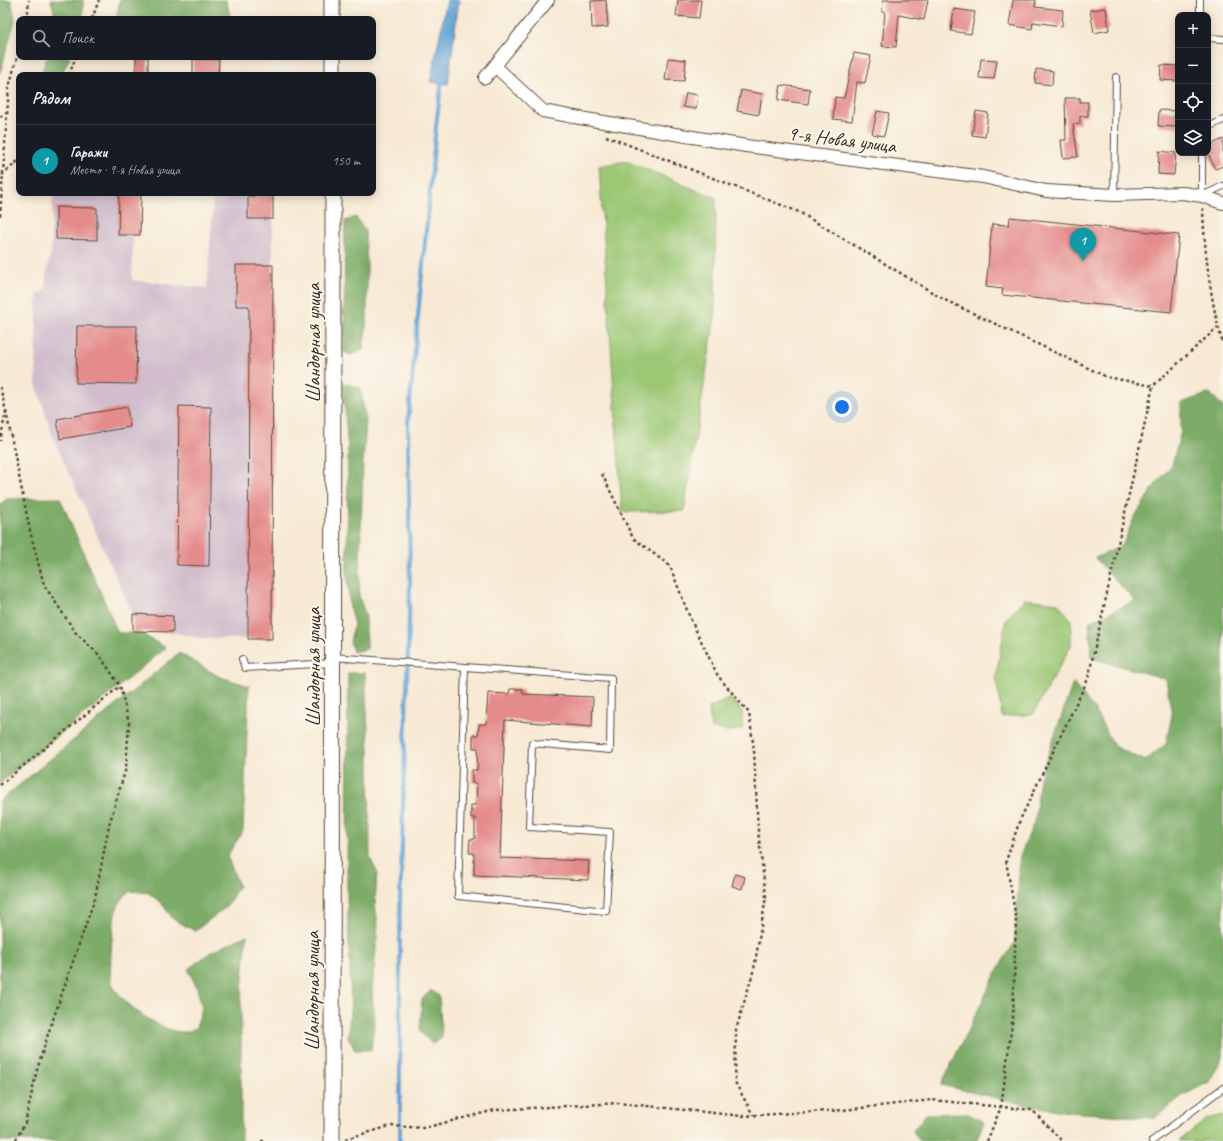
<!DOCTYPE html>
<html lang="ru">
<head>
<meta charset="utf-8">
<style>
  body { margin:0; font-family:Caveat,sans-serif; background:#20242c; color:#f1f3f6 }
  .controls { position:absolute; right:12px; top:12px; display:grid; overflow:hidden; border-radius:8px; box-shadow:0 2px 10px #0003 }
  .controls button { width:36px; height:36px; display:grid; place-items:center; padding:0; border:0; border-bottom:1px solid #363941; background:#171b24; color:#f1f3f6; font:20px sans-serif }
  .you { position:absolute; left:842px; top:407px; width:14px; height:14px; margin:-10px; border:3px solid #fff; border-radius:50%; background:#1a73e8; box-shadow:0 0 0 6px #1a73e833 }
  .badge { display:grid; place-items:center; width:26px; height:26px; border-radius:50%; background:#d690ce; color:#fff; font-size:13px; font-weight:700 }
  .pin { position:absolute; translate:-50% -33px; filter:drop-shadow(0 1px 2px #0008) }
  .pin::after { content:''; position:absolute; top:21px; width:14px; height:12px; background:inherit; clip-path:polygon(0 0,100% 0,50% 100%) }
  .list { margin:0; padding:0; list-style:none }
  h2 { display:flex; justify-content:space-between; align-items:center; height:52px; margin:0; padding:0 16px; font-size:17px }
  h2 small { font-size:13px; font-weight:400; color:#9ea1a6 }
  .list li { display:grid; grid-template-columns:26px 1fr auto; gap:12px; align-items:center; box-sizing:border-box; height:72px; padding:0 16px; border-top:1px solid #363941 }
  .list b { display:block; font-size:15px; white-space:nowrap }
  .list p { margin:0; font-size:13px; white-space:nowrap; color:#9ea1a6 }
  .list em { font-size:13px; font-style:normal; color:#9ea1a6 }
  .icon { flex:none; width:22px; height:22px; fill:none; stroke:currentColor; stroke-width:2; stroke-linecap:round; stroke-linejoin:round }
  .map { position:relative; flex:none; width:1223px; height:1141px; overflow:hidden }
  .search { position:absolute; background:#171b24; box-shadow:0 2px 10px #0003; left:16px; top:16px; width:360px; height:44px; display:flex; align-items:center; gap:10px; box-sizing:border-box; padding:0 14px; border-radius:8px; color:#9ea1a6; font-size:15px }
  .panel { position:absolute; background:#171b24; box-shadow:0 2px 10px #0003; left:16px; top:72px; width:360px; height:124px; border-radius:8px }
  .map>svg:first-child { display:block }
  .industrial { fill:#d1bdcc }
  .green { fill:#9cc876; stroke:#6c794a }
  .forest { fill:#7dac67; stroke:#5c6b42 }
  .water { fill:#63a3d6; stroke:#4f667a }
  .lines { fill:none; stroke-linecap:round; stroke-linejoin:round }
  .stream { stroke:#63a3d6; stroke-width:4 }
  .building { fill:#e48b8b }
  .service-casing { stroke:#574739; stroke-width:8 }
  .minor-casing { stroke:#574739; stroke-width:14 }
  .tertiary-casing { stroke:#574739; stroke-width:17 }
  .path { stroke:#574739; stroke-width:2.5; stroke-dasharray:3 3; stroke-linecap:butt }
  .service { stroke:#fff; stroke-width:6 }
  .minor { stroke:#fff; stroke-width:12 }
  .tertiary { stroke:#fff; stroke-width:15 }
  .labels { text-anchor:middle; stroke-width:4; stroke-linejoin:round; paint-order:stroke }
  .street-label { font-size:20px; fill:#3b2a1e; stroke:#fbf7ec }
</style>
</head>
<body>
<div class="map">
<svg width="1223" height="1141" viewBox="0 0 1223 1141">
  <rect width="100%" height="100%" fill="#fbf7ec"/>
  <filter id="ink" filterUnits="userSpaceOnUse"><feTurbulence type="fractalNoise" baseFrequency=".025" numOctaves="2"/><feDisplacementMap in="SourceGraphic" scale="8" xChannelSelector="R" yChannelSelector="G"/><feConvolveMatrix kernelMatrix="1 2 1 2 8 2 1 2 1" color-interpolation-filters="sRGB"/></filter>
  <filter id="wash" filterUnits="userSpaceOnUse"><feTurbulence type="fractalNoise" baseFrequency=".012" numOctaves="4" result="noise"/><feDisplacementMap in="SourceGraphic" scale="16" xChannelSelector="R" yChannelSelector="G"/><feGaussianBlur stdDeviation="0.9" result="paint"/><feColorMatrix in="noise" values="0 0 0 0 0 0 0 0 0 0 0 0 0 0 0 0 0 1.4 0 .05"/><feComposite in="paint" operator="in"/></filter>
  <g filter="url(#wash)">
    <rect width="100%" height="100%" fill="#f7e9d4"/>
    <path class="industrial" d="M53 193H135L132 280 207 288 214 193H273L272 639 198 638 173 632 133 631V614L53 438 36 384 37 294 46 291V275L51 252Z"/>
    <path class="green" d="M626 161 716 198 715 316 684 511 622 512 599 166Z
      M1024 599 1058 603 1071 620V646L1033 714 1002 717 996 677 1006 620Z
      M731 698 742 711 743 729 728 731 711 728 709 708Z
      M1223 1115V1141H1179L1207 1119Z"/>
    <path class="forest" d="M0 0H11L15 20 0 73Z
      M51 0H83V19H52L54 11Z
      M120 0H226L231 19H116Z
      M47 57H70L61 75H41Z
      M356 217 365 231 367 264V320L363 350 351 355 344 352 345 221Z
      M343 383 360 388 366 421 363 462 359 596 366 617 367 649 353 652 350 641 354 625 350 609 347 573 348 451Z
      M1210 393 1223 407V1056L1209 1082 1182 1096 1155 1118 1069 1112 1027 1105 941 1085 999 967 1015 942 1020 856 1035 820 1040 778 1073 683 1094 709 1114 746 1145 761 1166 744 1172 715 1166 679 1092 658 1089 622 1135 601 1095 558 1122 546 1134 518 1153 488 1172 465 1181 431V403Z
      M60 498 118 633H140L166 648 0 783V505L6 499Z
      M179 653 220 677 249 686 243 831 227 856 239 886 226 907 195 931 173 919 162 904 149 893 129 891C125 896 118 904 116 911 113 921 108 975 112 983 120 1003 163 1034 185 1032 189 1032 193 1029 196 1028L202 1008 197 988 188 969 211 952 247 935 241 1002V1141H0V801Z
      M348 673H365L369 750 370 858 377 872 375 904 378 926 372 992 375 1019 371 1050H355L348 1037 351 998 347 894Z
      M431 990 439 996 442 1038 432 1044 420 1031 422 999Z
      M966 1113 984 1122 976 1141H920L913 1131 926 1114Z"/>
    <path class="water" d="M447 0H459L448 84 430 82Z"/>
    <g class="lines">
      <path class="stream" d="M400 1141V905L410 586 408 422 436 126 442 79"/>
    </g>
    <g id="blocks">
      <path class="building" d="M606 0 608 27 592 28 591 1Z
        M678 0H701L699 18 676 16Z
        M883 0H928L924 20 899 15 896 47 882 46 885 12H882Z
        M1013 0H1036L1035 7 1063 10 1062 26 1033 22 1032 29 1009 25Z
        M1106 8 1109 30 1094 33 1090 10Z
        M954 9 975 12 971 34 951 31Z
        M854 53 871 56 865 83 857 82 852 121 833 119 835 97 844 98Z
        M136 57H148V75H136Z
        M668 58 686 60 684 81 665 80Z
        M193 59 219 60 218 75H193Z
        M981 59 997 60 994 79 979 78Z
        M1161 65 1178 66V81L1160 80Z
        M1036 69 1053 71 1052 85 1035 83Z
        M781 85 810 89 808 104 778 100Z
        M741 90 762 94 759 115 737 111Z
        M686 93 698 95 696 109 683 107Z
        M1065 98H1080V102H1088V116H1080V124H1073L1078 157 1063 158 1061 140H1066Z
        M1159 110 1178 111V127L1158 126Z
        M877 111 889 113 884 136 872 134Z
        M976 111 988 113 985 137 972 135Z
        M1223 139V166L1215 169 1208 153V146Z
        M1159 151 1176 153 1174 175 1158 174Z
        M119 193H141L140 235H118Z
        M248 196H273V219H248Z
        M56 207 97 208V240L56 239Z
        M1010 217 1179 235 1171 312 1002 295 1003 289 986 287 992 224 1009 225Z
        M236 265H273L272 639H248L249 306H236Z
        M77 326H137L136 384 76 383Z
        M179 406 211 407 209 566 177 565Z
        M127 407 130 427 60 439 57 419Z
        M133 614 173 616V632L133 631Z
        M510 689H523V694L593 697 592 727 505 720 500 858 589 861 588 880 474 875V853H469L470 839H475V818H471V805H476L477 783H472V770H477L478 748H473V735H478L479 724H486L488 693 509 694Z
        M735 874 745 877 742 889 732 886Z"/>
    </g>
  </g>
  <g filter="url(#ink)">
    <use href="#blocks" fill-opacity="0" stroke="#574739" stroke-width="1"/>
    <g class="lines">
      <defs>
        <path id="service" d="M1200 0V15
          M1208 38 1223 39
          M1208 127 1223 120
          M1202 153V196L1223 186
          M1114 195 1116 77
          M333 657 611 678 610 750 532 743 529 827 610 832 606 911 458 896 465 667
          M242 659 245 668 333 663
          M1152 1141 1223 1088"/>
        <path id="minor" d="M495 66 543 111 580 118 746 146 983 177 1046 191 1114 195 1183 193 1202 196 1223 203
          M485 78 548 0"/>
        <path id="tertiary" d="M332 0V19
          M333 57V75
          M332 1141 333 193"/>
      </defs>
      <use href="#service" class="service-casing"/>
      <use href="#minor" class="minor-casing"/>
      <use href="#tertiary" class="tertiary-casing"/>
      <path class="path" d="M27 19 29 0
        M92 19 99 0
        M69 75 76 57
        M0 117 6 113
        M606 136 799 212 945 300 1107 377 1153 386 1218 327
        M2 175 19 160
        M1203 208C1204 249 1211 305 1223 344
        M0 216 9 87 19 50
        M0 387 6 411 0 441
        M6 411 30 531 44 585 76 633 100 656 120 686 129 723 126 768 109 825 95 898 48 1034 37 1070 25 1123 15 1141
        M602 474 633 538 670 566 690 618 718 676 749 713 754 750 758 831 766 897 754 969 736 1030 735 1082 753 1115
        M0 785 120 686
        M345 1139 391 1126 424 1128 495 1110 619 1103 742 1116 843 1110 932 1100 1032 1110 1062 1141
        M261 1141H266
        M987 1141 1001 1107 1013 1016 1016 918 1006 861 1020 820 1088 679 1153 386"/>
      <use href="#service" class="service"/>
      <use href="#minor" class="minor"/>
      <use href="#tertiary" class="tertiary"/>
    </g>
  </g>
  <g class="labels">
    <g class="street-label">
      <text transform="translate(842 139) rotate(7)" y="7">9-я Новая улица</text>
      <text transform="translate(313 343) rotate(-90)" y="7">Шандорная улица</text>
      <text transform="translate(313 667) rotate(-90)" y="7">Шандорная улица</text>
      <text transform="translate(312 991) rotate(-90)" y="7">Шандорная улица</text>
    </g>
  </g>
</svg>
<div class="controls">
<button>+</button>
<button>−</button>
<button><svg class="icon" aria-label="locate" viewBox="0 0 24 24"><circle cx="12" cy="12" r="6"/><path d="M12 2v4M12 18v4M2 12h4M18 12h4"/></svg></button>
<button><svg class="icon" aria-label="layers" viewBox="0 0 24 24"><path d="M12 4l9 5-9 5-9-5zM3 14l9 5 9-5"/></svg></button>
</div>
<div class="you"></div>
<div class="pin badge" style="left:1083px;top:261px;background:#0f9aa8">1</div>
<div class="search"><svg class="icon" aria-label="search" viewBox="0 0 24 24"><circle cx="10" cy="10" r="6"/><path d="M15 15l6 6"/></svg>Поиск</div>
<section class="panel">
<h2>Рядом<small></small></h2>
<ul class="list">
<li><span class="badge" style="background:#0f9aa8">1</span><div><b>Гаражи</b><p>Место · 9-я Новая улица</p></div><em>150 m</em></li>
</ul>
</section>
</div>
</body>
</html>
